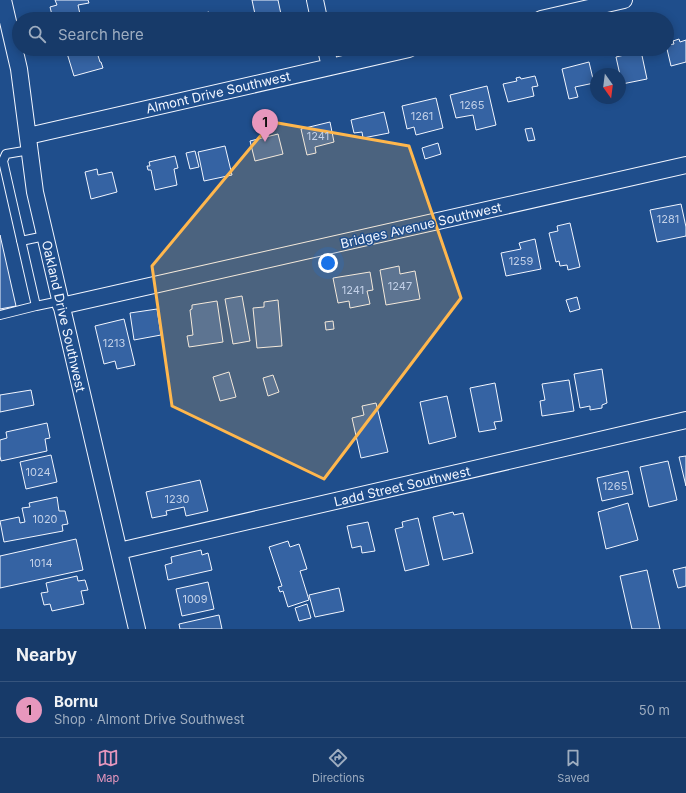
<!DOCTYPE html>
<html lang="en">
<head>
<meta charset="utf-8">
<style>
  body { margin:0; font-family:Inter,sans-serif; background:#244571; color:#f1f3f6 }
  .compass { position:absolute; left:590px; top:68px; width:36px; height:36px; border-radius:50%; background:#173a69; box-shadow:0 2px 10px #0003; rotate:166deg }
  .you { position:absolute; left:328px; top:263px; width:14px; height:14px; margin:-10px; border:3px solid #fff; border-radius:50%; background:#1a73e8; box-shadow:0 0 0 6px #1a73e833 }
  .badge { display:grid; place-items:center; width:26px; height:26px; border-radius:50%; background:#e797bd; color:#111; font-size:13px; font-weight:700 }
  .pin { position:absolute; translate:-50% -33px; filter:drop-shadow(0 1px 2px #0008) }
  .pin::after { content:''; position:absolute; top:21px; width:14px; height:12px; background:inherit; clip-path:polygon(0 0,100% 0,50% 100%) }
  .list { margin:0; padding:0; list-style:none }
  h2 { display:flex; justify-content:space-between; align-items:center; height:52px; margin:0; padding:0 16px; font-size:17px }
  h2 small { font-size:13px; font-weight:400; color:#9eadc0 }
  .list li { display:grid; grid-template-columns:26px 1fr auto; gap:12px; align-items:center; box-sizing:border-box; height:56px; padding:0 16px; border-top:1px solid #36547d }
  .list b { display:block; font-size:15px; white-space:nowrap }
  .list p { margin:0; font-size:13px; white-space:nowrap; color:#9eadc0 }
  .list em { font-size:13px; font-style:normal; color:#9eadc0 }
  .icon { flex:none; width:22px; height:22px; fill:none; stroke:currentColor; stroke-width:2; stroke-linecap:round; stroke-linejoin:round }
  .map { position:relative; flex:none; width:686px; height:629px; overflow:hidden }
  .search { position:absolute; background:#173a69; box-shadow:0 2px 10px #0003; left:12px; right:12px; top:12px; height:44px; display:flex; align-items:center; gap:10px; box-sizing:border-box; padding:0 14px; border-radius:22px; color:#9eadc0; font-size:15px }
  .sheet { height:108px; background:#173a69 }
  nav { display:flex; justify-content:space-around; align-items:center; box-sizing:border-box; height:56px; border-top:1px solid #36547d; background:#173a69; font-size:11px; color:#9eadc0 }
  nav a { display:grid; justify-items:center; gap:2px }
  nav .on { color:#e797bd }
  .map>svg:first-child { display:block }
  .building { fill:#3563a3; stroke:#f2f6ff }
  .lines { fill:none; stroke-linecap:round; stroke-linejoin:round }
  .service-casing { stroke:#f2f6ff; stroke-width:10 }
  .minor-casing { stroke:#f2f6ff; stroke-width:18 }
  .service { stroke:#1f4e8c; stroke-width:8 }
  .minor { stroke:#1f4e8c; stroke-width:16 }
  .marked { fill:#ffb74d; fill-opacity:0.2; stroke:#ffb74d; stroke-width:3; stroke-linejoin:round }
  .labels { text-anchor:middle; stroke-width:3; stroke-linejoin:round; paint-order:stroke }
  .number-label { font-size:11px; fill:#c3d1e8 }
  .street-label { font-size:13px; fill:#f2f6ff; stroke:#1f4e8c }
</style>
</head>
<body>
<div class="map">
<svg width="686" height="629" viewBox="0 0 686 629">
  <rect width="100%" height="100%" fill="#1f4e8c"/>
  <path class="building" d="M55 0H88L89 3 78 5 81 19H60L59 18 53 19 50 7 57 5Z
    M252 0H278L282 19H256Z
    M209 12 210 19H180Z
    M679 39 680 42 686 40V62L671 66 667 49V45L674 44 673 41Z
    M71 49H96L100 62H101L103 68 74 76 66 50Z
    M641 51 647 79 622 84 616 57Z
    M589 62 594 83 575 87 578 97 569 99 562 69Z
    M535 76 538 86 532 87 534 96 508 102 503 84 517 81 516 78 520 77 521 79Z
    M487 86 496 125 476 130 473 115 456 118 450 95Z
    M436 98 443 128 416 135 414 127 407 129 402 106Z
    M384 112 389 133 363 138 362 132 354 133 351 120Z
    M330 122 334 142 315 147 316 153 307 155 301 129Z
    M532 128 535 140 528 141 525 129Z
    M278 134 283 154 255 161 250 141Z
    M438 143 441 154 425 159 422 148Z
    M225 146 232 175 204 181 198 152Z
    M195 151 199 167 190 169 186 153Z
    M175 156 178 168 174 169 177 185 155 190 151 170H148L147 166H150L149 162Z
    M97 169 98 175 112 172 117 192 91 199 85 172Z
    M681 204 686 227V236L657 242 650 210Z
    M570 223 580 267 568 270 567 265 560 266 559 261 556 262 549 233 558 231 557 226Z
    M0 235 16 306 0 309Z
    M535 239 541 269 506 276 501 253 521 249 519 243Z
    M399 266 400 274 415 271 420 299 386 305 380 270Z
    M370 272 373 290 367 291 370 304 350 308 349 301 338 303 333 278Z
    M242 296 250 341 233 344 225 299Z
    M577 297 580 309 570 312 566 300Z
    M278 300 282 346 257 348 253 308 264 307V302Z
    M217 301 223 342 189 347 187 336 193 335 190 310 192 309V305Z
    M157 309 161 335 134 340 130 313Z
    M124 319 135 365 117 369 115 361 104 364 95 326Z
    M333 321 334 329 326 330 325 322Z
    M602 369 607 403 602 405V408L590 410V406L580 408 574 374Z
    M229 372 236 397 220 401 213 377Z
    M273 375 279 392 268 396 263 378Z
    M569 380 574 411 542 416 540 401 545 400 542 384Z
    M495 383 502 421 494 422 496 429 479 432 470 388Z
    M31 390 34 405 0 412V395Z
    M447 396 456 437 429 444 420 402Z
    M376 403 388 452 361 458 352 418 364 415 362 406Z
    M47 423 50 438 45 439 47 451 1 461 0 456V440L7 438 6 432Z
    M51 455 57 482 26 489 20 462Z
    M686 456V486L679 457Z
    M668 461 677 500 649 507 640 467Z
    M628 471 633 494 602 501 597 478Z
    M200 480 208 511 186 516 184 507 166 511 167 515 152 518 146 492Z
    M57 497 59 511H65L68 524 62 525 63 531 4 542 0 521 19 517 20 523 25 522 22 508 30 507 29 503Z
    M628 503 638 540 606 549 598 512Z
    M453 512 454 515 463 513 473 553 443 560 433 517Z
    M418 518 429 565 405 571 395 529 403 527 402 522Z
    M368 522 375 551 362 553 361 546 352 548 347 526Z
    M76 539 83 570 0 588V556Z
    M288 541 290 547 299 544 307 569 300 571 309 600 288 607 283 591 280 592 278 587 282 586 269 547Z
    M201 550 202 555 208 553 212 570 168 580 165 565 172 563 171 557Z
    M686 567V586L678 588 673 570Z
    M647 570 660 629H632L620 576Z
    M77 576 78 581 85 580 88 590 81 591 84 604 52 611 50 604 44 605 41 593 48 592 46 583Z
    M208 582 214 609 182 616 176 589Z
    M339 588 344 611 315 617 309 595Z
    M307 604 311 618 299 621 295 608Z
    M219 615 222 629H180L179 624Z"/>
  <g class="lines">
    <defs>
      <path id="service" d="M21 241 45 236
        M36 306 60 301
        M0 315 36 306 3 161 6 154 30 150"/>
      <path id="minor" d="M3 0 19 69 35 192 137 629
        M315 0 319 19
        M541 19 624 0
        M326 49 330 67
        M28 136 409 49
        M61 306 686 165
        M119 551 686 420"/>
    </defs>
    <use href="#service" class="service-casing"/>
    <use href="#minor" class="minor-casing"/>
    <use href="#service" class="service"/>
    <use href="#minor" class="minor"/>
  </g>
  <path class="marked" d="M272 122 409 146 461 298 324 479 172 406 152 266Z"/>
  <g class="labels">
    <g class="number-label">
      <text x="472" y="109">1265</text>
      <text x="422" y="120">1261</text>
      <text x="318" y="140">1241</text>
      <text x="668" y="223">1281</text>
      <text x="521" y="265">1259</text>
      <text x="400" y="290">1247</text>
      <text x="353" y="294">1241</text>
      <text x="114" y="347">1213</text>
      <text x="38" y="476">1024</text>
      <text x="615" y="490">1265</text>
      <text x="177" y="503">1230</text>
      <text x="45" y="523">1020</text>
      <text x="41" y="567">1014</text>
      <text x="195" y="603">1009</text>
    </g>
    <g class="street-label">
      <text transform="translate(218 92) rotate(-13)" y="5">Almont Drive Southwest</text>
      <text transform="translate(421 225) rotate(-13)" y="5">Bridges Avenue Southwest</text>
      <text transform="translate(64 316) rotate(77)" y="5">Oakland Drive Southwest</text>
      <text transform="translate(402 486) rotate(-13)" y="5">Ladd Street Southwest</text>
    </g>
  </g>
</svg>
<svg class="compass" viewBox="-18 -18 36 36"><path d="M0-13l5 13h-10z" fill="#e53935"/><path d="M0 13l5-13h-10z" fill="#9eadc0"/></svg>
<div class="you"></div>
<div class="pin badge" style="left:265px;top:142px">1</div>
<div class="search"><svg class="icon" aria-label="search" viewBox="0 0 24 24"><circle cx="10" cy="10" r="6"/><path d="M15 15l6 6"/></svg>Search here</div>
</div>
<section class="sheet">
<h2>Nearby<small></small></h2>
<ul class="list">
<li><span class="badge">1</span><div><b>Bornu</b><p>Shop · Almont Drive Southwest</p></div><em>50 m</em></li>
</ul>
</section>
<nav>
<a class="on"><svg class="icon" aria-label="map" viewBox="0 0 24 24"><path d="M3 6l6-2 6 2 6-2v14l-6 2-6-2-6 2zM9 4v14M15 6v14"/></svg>Map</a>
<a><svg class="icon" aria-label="directions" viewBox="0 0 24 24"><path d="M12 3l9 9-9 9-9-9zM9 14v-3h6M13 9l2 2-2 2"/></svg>Directions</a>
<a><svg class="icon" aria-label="saved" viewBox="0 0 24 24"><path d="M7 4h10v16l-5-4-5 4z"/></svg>Saved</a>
</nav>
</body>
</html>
